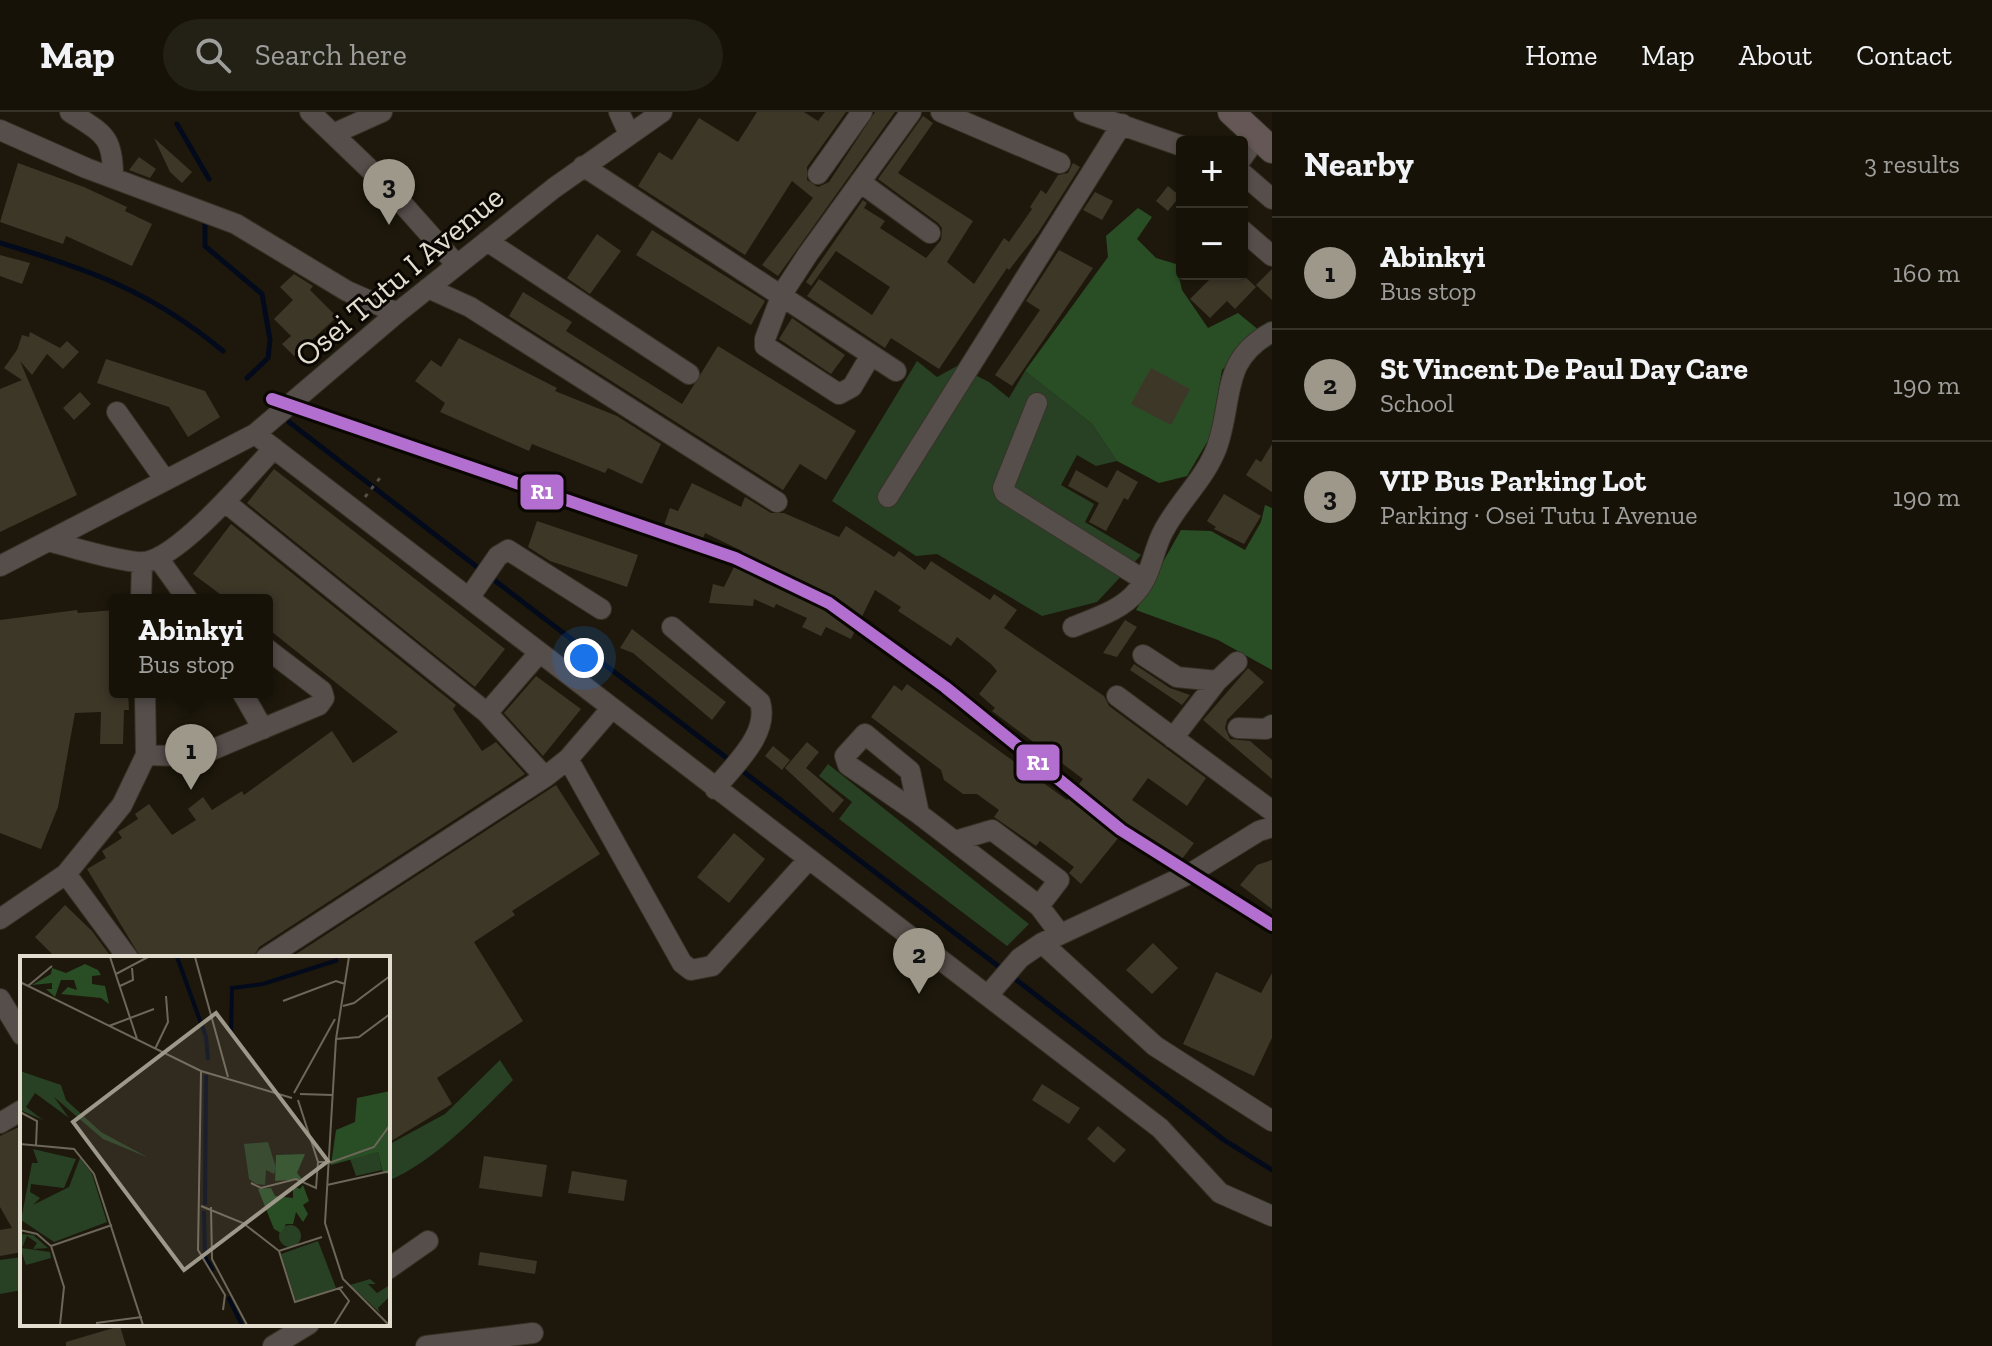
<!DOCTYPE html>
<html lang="en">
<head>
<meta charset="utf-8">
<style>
  body { margin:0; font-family:"Zilla Slab",serif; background:#232016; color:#f1f3f6 }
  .controls { position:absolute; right:24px; top:24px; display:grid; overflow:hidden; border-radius:8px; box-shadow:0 2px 6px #0004 }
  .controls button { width:72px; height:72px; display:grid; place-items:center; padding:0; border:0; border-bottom:2px solid #353229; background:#161208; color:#f1f3f6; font:40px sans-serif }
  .you { position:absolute; left:584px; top:546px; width:28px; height:28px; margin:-20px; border:6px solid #fff; border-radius:50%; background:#1a73e8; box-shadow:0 0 0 12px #1a73e833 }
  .badge { display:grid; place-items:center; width:52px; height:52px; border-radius:50%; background:#9e988a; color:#111; font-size:26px; font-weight:700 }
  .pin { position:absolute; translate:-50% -66px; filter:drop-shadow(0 2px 4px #0008) }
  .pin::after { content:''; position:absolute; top:42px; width:28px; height:24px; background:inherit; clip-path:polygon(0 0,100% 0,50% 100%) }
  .popup { position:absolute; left:109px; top:482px; width:164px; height:104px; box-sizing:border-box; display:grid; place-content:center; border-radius:8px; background:#161208; filter:drop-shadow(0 2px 6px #0005); font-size:26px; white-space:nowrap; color:#9e9e9c }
  .popup b { font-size:30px; color:#f1f3f6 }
  .popup::after { content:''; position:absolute; left:50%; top:100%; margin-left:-16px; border:16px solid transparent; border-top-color:#161208 }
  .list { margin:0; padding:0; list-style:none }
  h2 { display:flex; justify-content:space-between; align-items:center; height:104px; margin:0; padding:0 32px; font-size:34px }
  h2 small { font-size:26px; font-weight:400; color:#9e9e9c }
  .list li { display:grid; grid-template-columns:52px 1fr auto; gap:24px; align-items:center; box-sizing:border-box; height:112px; padding:0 32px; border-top:2px solid #353229 }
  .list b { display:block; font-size:30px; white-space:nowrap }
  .list p { margin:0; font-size:26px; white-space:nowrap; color:#9e9e9c }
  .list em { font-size:26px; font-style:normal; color:#9e9e9c }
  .icon { flex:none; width:44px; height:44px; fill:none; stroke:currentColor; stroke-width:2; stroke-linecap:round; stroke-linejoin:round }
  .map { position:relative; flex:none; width:1272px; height:1234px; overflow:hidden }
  header { display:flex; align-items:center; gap:48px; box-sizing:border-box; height:112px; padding:0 40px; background:#161208; border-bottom:2px solid #353229 }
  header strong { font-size:38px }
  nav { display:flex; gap:44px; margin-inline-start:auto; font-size:28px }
  .search { width:560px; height:72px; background:#232016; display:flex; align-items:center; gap:20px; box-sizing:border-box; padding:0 28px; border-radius:44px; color:#9e9e9c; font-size:30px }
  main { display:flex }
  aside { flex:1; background:#161208 }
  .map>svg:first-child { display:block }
  .green { fill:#284024 }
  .forest { fill:#294e25 }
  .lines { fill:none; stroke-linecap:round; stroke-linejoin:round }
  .stream { stroke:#030a1b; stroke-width:5 }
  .building { fill:#3d3728 }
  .minor-casing { stroke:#373328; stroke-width:22 }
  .major-casing { stroke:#373328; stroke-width:28 }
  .path { stroke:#554f4a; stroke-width:3; stroke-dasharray:4 6; stroke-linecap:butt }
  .minor { stroke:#564e4b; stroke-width:20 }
  .major { stroke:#645755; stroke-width:26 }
  .rail-1-casing { stroke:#0a0601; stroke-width:18 }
  .rail-1 { stroke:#b36fd0; stroke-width:12 }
  .labels { text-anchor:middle; stroke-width:6; stroke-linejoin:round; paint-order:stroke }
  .street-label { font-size:32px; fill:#e3ddcf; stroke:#0a0601 }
  .inset-river { fill:none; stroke:#030a1b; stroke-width:4 }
  .inset-road { fill:none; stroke:#6c6759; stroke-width:2 }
  .view { fill:#9e988a; fill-opacity:0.15; stroke:#9e988a; stroke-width:4 }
  .inset-edge { fill:none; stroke:#e3ddcf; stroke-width:4 }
  .line-badge { stroke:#0a0601; stroke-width:3 }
  .badge-label { font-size:22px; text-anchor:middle; font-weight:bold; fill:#fff }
</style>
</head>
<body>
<header>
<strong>Map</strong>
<div class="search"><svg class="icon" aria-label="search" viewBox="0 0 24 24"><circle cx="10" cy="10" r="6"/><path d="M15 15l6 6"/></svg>Search here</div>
<nav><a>Home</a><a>Map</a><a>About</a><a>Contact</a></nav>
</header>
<main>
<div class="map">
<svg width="1272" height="1234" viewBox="0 0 1272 1234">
  <rect width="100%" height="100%" fill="#1d180b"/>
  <path class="green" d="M917 249 937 265 957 254 989 270 1009 286 1025 259 1092 312 1117 349 1096 354 1077 343 1061 373 1094 392 1085 410 1141 443 1097 490 1042 504 937 442 916 444 832 389Z
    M828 652 1029 812 1007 834 839 707 852 690 819 664Z
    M500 948 513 968C477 1004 435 1049 388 1069V1033L445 1002Z
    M22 1145V1178L0 1182V1148Z"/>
  <path class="forest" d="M1138 96 1152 105 1137 127 1156 146 1176 152 1182 178 1208 216 1238 201 1260 219 1222 258 1210 325 1187 364 1159 371 1117 349 1092 312 1025 259 1108 145 1106 124Z
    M1265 393 1272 396V558L1218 528 1136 498 1181 418 1211 419 1245 438 1261 410Z"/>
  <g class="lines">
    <path class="stream" d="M177 12 209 67
      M205 112V134L262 182 270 228 268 246 247 266
      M0 131C88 157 151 179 223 239
      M289 310 481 458
      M489 464 732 650
      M740 657 1002 857
      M1010 863 1224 1028 1272 1058"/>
  </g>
  <path class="building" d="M757 0H804L818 9 825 0H846L807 55V68L818 75 829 70 875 0H895L778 164 762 153 813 86 792 69 745 143 638 74 659 40 672 48 699 6 738 30Z
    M923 4 933 11 898 61 973 109 947 150 974 172 1004 126 1009 130 1032 97 1030 95 1041 78 1046 82 1058 63 1068 61 1073 51 1080 55 1038 121 1009 158 1007 156 939 257 891 226 885 236 807 184 819 167 872 203 890 175 836 139 811 174 806 170 863 88 867 91 864 96 885 109 880 116 926 146 941 128 942 116 938 111 878 67Z
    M154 26 192 60 182 71 170 60Z
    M139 45 156 57 150 66 129 58Z
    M18 51 84 75 127 95 125 99 152 112 132 154 66 124 63 132 0 110Z
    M1168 74 1180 84 1168 99 1156 89Z
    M1095 80 1113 89 1102 108 1083 98Z
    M652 118 765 189 751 213 636 143Z
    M597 122 621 139 590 182 567 166Z
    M1059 138 1093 156 1012 274 995 263 1040 198 1026 189Z
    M0 143 30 151 22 172 0 164Z
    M1272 157V188L1256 173Z
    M294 162 313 174 310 178 337 205 294 244 282 232 291 224 274 207 293 188 280 175Z
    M1215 162H1242L1256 175 1235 197 1227 189 1210 206 1190 187Z
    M523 180 572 210 566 219 682 292 718 234 856 319 826 368 800 352 783 378 509 204Z
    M792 206 845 243 831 262 779 227Z
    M30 220 60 236 67 229 79 240 63 257 47 242 32 263 20 249 77 383 0 420V277L22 268 4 256 17 238 22 223 29 225Z
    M459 226 557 276 555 279 617 304 661 332 642 372 608 356 605 361 532 332 529 339 440 300 445 291 415 269 431 248 441 255Z
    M106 247 205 279 220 305 188 325 169 295 97 271Z
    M1151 256 1190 277 1171 313 1131 292Z
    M80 280 91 292 74 308 63 296Z
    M1272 332V380L1246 363 1256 347 1261 350Z
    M274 357 505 537 475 575 247 391Z
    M1076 358 1107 376 1117 358 1138 370 1128 388 1124 386 1106 419 1089 410 1099 391 1068 374Z
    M692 371 741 395 745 385 771 401H784L839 425 846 414 894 445 899 439 925 458 931 449 990 488 994 482 1017 498 1004 516 1104 584 1109 594 1206 666 1187 694 1148 666 1132 688 1194 731 1182 747 1176 742 1173 746 1128 714 1081 772 1069 761 1074 755 1040 729 1036 734 994 705 999 698 977 682H963L944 668 941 658 871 605 894 573 902 579 907 572 1067 688 1083 667 992 599 995 596 979 582 997 559 991 552 957 525 951 534 898 499 901 495 875 478 851 527 826 515 821 524 802 515 807 506 776 492 774 496 754 487 753 494 709 491 713 472 724 475 742 439 705 421 702 429 663 416 670 396 678 399Z
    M1224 382 1261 404 1244 432 1214 417 1216 415 1207 409Z
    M537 409 638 443 627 475 550 449 528 435Z
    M231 412 456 593 453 597 482 639 496 630 525 662 259 835 253 846H141L87 757 106 746 102 739 122 726 118 720 138 707 135 702 149 692 172 723 196 708 188 697 203 685 212 698 242 679 244 683 332 619 353 651 398 620 267 516V488H228L193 462Z
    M77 498 78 501 115 498V580H128L129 598H124L123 632H100L101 600 75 601 58 695 41 737 0 721V508Z
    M1125 508 1137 515 1117 545 1103 541Z
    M632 517 726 590 712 608 633 541 620 536Z
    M1134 552 1170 576 1190 583 1182 593 1130 558Z
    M1248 556 1264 570 1227 608 1225 616 1230 627 1250 629 1272 648V667L1203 608Z
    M536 564 581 597 543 644 504 601Z
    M807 630 819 640 806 656 844 688 833 701 785 656Z
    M773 634 790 648 782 658 765 644Z
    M556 673 600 742 512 799 515 803 474 830 523 909 437 966 452 992 388 1031V846H290Z
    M734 721 765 747 729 791 697 765Z
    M1272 748V797L1240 773 1257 753Z
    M65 793 92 819 112 846H56L35 825Z
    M1153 831 1178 856 1152 882 1126 858Z
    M1216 860 1261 881 1272 861V926L1254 964 1183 932Z
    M1042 972 1080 996 1069 1012 1032 988Z
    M21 1014 22 1140 0 1144V1118L12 1116 0 1095V1024Z
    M1098 1014 1126 1038 1114 1051 1087 1027Z
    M484 1044 547 1053 542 1085 479 1076Z
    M572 1059 627 1068 624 1089 568 1081Z
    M480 1140 537 1149 535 1162 478 1153Z
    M120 1214 126 1234H66V1230Z"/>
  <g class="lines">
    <defs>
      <path id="minor" d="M70 0C103 22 113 23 113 65
        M310 0 383 70 457 153
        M619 0 629 22
        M941 0 1060 51
        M1084 0 1182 34
        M0 18 86 56 236 112 347 179 397 201
        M333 22 382 0
        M1242 46 1257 25
        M583 54 896 259
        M1242 61 1272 87
        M818 62 862 0
        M860 70 930 121
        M1242 118 1272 144
        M487 129 689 262
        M428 176 470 195 777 390
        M871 243 852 275 839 282 765 234V227L782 182 808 142 911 0
        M1037 291 1003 376 1005 381 1144 468
        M117 300 165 368
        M255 322 1160 1016 1220 1081 1272 1104
        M888 385 1122 12
        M225 390 487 601 545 665
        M48 429C69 434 126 452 145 450 181 444 248 364 274 336
        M158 446 188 488
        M0 454 255 322 397 201 554 76 662 0
        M469 486 498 444 508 438 601 497
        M141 488 142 450
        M672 515 760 590C770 622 733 654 715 677
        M1073 515C1095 506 1122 498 1137 479 1152 462 1153 437 1164 418 1180 388 1205 367 1217 335 1234 286 1220 248 1272 220
        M1143 543 1177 565 1217 569
        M242 580 263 617
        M1117 584 1272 699
        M487 601 539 541
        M1238 616 1266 617 1272 613
        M1173 626 1217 569 1237 550
        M146 643 183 644 207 640 319 593 324 586 322 579 267 537
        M568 647 682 851 691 858 712 854 808 748
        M919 702 848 653 845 644 865 622 910 659 919 702 1039 794
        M955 729 992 718 1059 768 1039 794 1060 822
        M66 762 128 846
        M0 807 66 762 122 693 146 643 145 580
        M1042 831 1155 934 1272 1009
        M266 846 545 665 568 647 611 597
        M989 882 1020 846 1042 831 1191 761 1259 719 1272 715
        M0 887 22 923
        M0 1011 22 998
        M388 1157 428 1129
        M273 1234 309 1212
        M426 1234 533 1221"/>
      <path id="major" d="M1231 0 1272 38"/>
    </defs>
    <use href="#minor" class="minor-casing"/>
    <use href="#major" class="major-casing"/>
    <path class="path" d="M365 385 383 362"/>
    <use href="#minor" class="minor"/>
    <use href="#major" class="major"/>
    <defs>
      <path id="rail-1" d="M272 287 735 446 829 491 945 575 1121 718 1272 813"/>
    </defs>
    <use href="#rail-1" class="rail-1-casing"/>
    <use href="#rail-1" class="rail-1"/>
  </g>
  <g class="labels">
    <g class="street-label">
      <text transform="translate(399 164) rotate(-40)" y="11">Osei Tutu I Avenue</text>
    </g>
  </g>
  <g transform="translate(20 844)">
    <rect width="370" height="370" fill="#1d180b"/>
    <path d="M0 115 41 129 46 144 81 176 129 202 83 183 34 141 49 162 15 137 6 151 23 164 0 154ZM248 186 256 212 254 218 246 214 245 229 236 228 229 223 224 188ZM13 193 56 203 44 232 11 228 10 236 20 242 13 249 49 231 60 202 72 218 87 266 34 286 1 264 12 207H18ZM358 196 362 214 336 220 330 203ZM259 280a11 11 0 1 1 22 0a11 11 0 1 1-22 0ZM1 278 13 279 28 292 13 293 17 287 7 280 2 292 30 296 31 302 6 309 0 291ZM298 285 316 332 276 345 261 298ZM350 323 356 328H348L357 337 370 329V340L358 352 360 357 330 329Z" fill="#284024"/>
    <path d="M65 8 78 14 81 19 72 20V28L85 30 89 48 81 42 41 38 48 31 57 34 54 24H41L35 41 26 33H32V27L12 29 31 18 32 12 46 17ZM370 135V218L363 217 358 196 311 209 316 174 335 166 337 142ZM285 198 277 217 282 223 255 225 256 199ZM283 229 289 245 283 249 288 258 283 266 276 256 273 268H266L261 277 254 273 238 233 251 232 255 240 273 242V230L280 233Z" fill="#294e25"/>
    <path class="inset-river" d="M157 1 186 81 188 104M211 75 212 32 243 28 318 4M185 249 186 119M184 255 185 301 193 315M208 341 222 369"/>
    <path class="inset-road" d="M90 1 117 83M175 1 208 121M329 1 316 83 305 267 323 323 369 369M96 18 128 1M0 26 181 115 272 142M8 30 32 10M100 30 113 24 112 12M263 45 316 25 325 28M323 50 334 47 370 20M89 70 134 53M316 83 339 81 370 58M135 93 148 66 146 40M181 115 178 294 205 339 203 354M274 137 315 63M280 138 312 139M278 144 298 206H304M0 156 17 165 16 190M0 188 54 193 74 218 123 369M309 207 354 191 370 169M231 227 241 232 276 223 296 232 298 206M307 229 370 215M181 250 223 267 259 295 302 281M191 251 192 303 227 369M0 274 17 278 31 290 44 331 40 369M31 290 92 269M259 295 275 346 323 331M76 367 122 361M314 369 329 345 319 332"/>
    <path class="view" d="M196 57 308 205 164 314 53 166Z"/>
    <rect width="370" height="370" class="inset-edge"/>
  </g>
  <g class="line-badge">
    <rect x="519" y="361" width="46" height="38" rx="8" fill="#b36fd0"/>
    <rect x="1015" y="631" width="46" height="39" rx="8" fill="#b36fd0"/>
  </g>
  <g class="badge-label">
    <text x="542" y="387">R1</text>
    <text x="1038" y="658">R1</text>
  </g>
</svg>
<div class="controls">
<button>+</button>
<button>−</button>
</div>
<div class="you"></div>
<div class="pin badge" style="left:191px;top:678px">1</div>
<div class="popup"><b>Abinkyi</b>Bus stop</div>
<div class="pin badge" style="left:919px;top:882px">2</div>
<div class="pin badge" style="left:389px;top:113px">3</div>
</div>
<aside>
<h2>Nearby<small>3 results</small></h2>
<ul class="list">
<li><span class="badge">1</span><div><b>Abinkyi</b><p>Bus stop</p></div><em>160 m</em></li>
<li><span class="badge">2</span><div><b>St Vincent De Paul Day Care</b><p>School</p></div><em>190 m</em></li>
<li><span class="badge">3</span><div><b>VIP Bus Parking Lot</b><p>Parking · Osei Tutu I Avenue</p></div><em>190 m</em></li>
</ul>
</aside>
</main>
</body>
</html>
